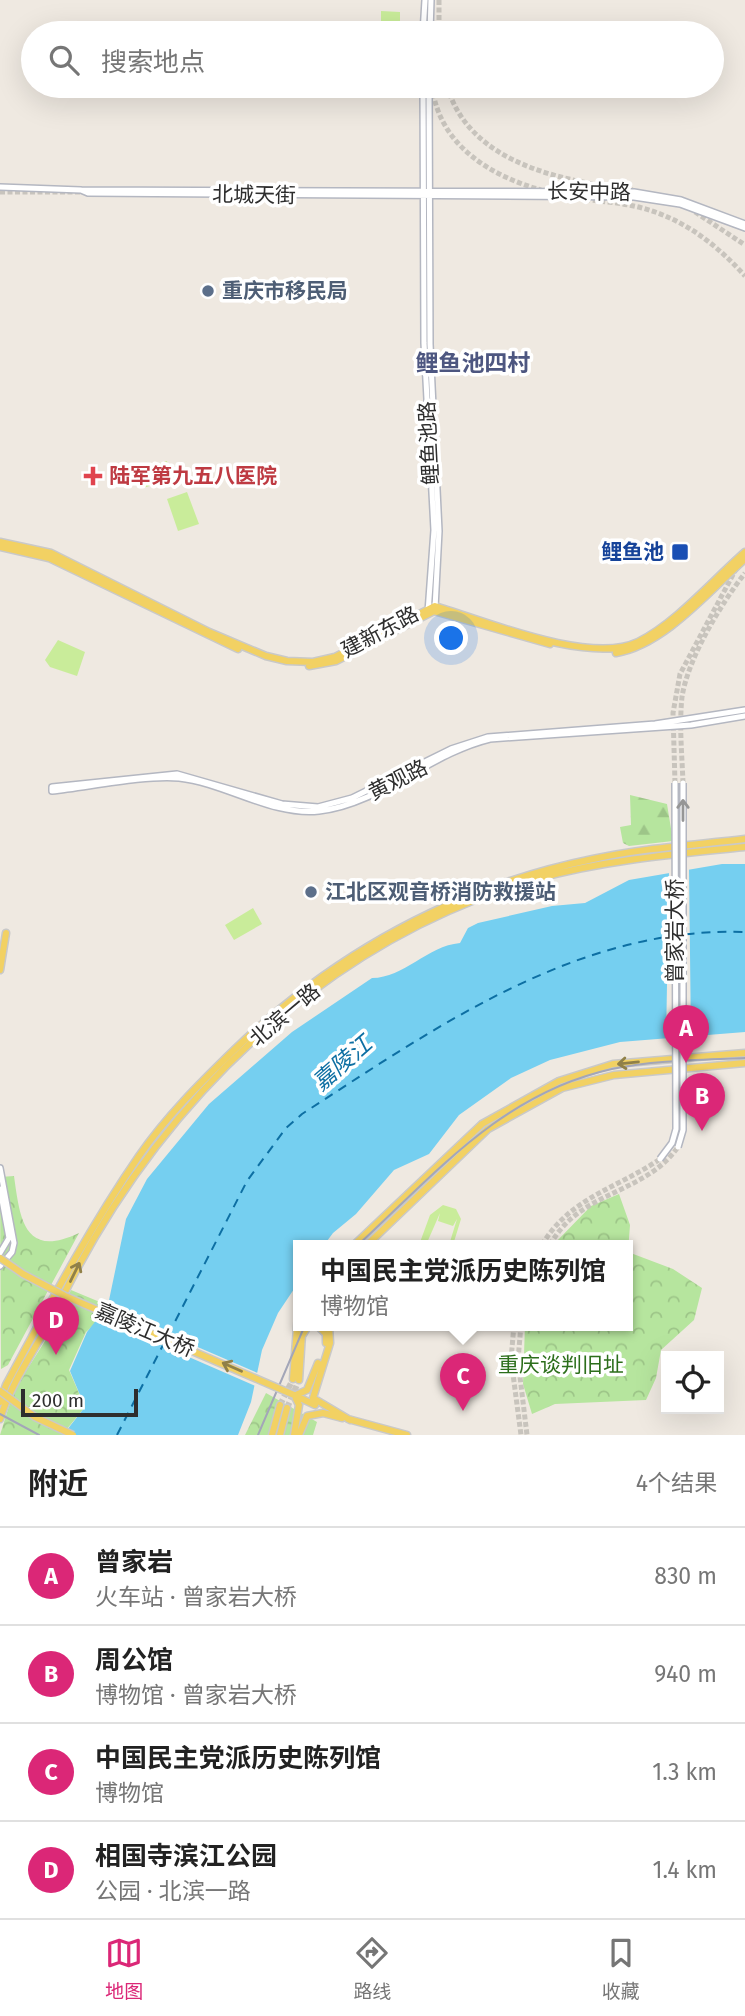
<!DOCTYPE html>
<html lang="zh">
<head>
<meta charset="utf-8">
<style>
  body { margin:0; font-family:"Fira Sans","Noto Sans SC",sans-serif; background:#f2f2f2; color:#222 }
  .controls { position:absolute; right:21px; bottom:21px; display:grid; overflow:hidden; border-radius:0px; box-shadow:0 7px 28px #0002 }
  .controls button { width:63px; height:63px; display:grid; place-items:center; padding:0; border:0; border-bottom:2px solid #e0e0e0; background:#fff; color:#222; font:35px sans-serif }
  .scale { position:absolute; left:21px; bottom:18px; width:117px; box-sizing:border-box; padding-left:7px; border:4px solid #2e2e2e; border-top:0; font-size:19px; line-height:24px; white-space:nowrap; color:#2e2e2e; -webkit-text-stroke:5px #fff; paint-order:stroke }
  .you { position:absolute; left:452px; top:639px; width:24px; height:24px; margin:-18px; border:5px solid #fff; border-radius:50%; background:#1a73e8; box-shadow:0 0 0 10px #1a73e833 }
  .badge { display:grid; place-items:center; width:46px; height:46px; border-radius:50%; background:#db2777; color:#fff; font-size:23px; font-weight:700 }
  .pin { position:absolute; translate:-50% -58px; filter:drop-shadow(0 2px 4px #0008) }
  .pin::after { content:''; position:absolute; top:37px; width:24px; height:21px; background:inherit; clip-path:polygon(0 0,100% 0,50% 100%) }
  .popup { position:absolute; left:293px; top:1240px; width:340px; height:91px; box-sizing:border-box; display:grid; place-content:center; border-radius:0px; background:#fff; filter:drop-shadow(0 2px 5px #0005); font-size:23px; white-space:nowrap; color:#767676 }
  .popup b { font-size:26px; color:#222 }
  .popup::after { content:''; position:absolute; left:50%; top:100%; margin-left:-14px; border:14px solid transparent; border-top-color:#fff }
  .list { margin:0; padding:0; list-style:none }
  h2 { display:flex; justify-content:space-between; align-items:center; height:91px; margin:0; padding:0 28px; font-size:30px }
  h2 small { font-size:23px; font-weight:400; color:#767676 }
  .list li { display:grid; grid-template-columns:46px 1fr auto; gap:21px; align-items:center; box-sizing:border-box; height:98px; padding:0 28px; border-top:2px solid #e0e0e0 }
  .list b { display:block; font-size:26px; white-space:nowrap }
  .list p { margin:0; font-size:23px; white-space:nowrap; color:#767676 }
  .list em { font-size:23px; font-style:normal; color:#767676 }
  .icon { flex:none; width:38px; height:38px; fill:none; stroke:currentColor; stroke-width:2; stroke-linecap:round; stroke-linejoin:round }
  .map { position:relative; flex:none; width:745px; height:1435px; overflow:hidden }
  .search { position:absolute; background:#fff; box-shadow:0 7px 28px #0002; left:21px; right:21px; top:21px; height:77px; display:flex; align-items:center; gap:18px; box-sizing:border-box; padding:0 24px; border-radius:38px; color:#767676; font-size:26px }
  .sheet { height:483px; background:#fff }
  nav { display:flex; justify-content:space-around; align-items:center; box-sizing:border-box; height:98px; border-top:2px solid #e0e0e0; background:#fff; font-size:19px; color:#767676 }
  nav a { display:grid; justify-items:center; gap:4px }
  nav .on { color:#db2777 }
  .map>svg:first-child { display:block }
  .forest { fill:url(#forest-firs) }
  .park { fill:url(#park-crowns) }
  .pitch { fill:#c9ec9a }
  .water { fill:#75cff0 }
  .pier { fill:#efe9e1 }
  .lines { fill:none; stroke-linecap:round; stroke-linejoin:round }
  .ferry { stroke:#0d6fa3; stroke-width:2; stroke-dasharray:9 7; stroke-linecap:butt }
  .secondary-tunnel { stroke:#c8c4bd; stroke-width:5; stroke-dasharray:5 2.5; stroke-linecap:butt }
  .primary-tunnel { stroke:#c8c4bd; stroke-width:6; stroke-dasharray:6 3; stroke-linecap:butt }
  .secondary-casing { stroke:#b4b7c1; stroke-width:8 }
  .primary-casing { stroke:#c9c9c9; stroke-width:9 }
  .secondary { stroke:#fff; stroke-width:5 }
  .primary { stroke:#f2d163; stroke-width:6 }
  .rail { stroke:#a3a6b8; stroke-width:2 }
  .secondary-bridge-casing { stroke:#b4b7c1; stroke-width:8; stroke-linecap:butt }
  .primary-bridge-casing { stroke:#c9c9c9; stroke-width:9; stroke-linecap:butt }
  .secondary-bridge { stroke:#fff; stroke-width:5 }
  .primary-bridge { stroke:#f2d163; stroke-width:6 }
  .oneway { stroke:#969696 }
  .oneway2 { stroke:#908048 }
  .service-dot { fill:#5c6f8a; stroke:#fff; stroke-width:2.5 }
  .health-dot { fill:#e0444e; stroke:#fff; stroke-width:2.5 }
  .transit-dot { fill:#1a4fb4; stroke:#fff; stroke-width:2.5 }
  .labels { text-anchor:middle; stroke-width:7; stroke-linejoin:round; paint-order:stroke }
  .street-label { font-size:21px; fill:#2e2e2e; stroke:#fff }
  .service-label { font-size:21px; font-weight:bold; fill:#4e5e75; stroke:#fff; text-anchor:start }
  .health-label { font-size:21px; font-weight:bold; fill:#be3a42; stroke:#fff; text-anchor:start }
  .transit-label { font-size:21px; font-weight:bold; fill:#164399; stroke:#fff; text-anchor:end }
  .park-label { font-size:21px; fill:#2c6e1b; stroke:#fff }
  .neighbourhood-label { font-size:23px; font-weight:bold; fill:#4d5680; stroke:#fff }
  .water-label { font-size:23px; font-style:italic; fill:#0d6fa3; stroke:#fff }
</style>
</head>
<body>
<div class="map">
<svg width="745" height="1435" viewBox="0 0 745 1435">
  <defs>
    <pattern id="forest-firs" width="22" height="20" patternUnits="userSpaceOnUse" patternTransform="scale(1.75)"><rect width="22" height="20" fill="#b6e59e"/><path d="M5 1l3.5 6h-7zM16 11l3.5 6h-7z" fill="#9dc588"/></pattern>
    <pattern id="park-crowns" width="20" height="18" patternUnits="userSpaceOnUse" patternTransform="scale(1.75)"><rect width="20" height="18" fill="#b6e59e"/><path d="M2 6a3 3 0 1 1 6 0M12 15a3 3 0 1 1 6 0" fill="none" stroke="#9dc588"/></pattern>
  </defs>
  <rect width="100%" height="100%" fill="#efe9e1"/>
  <path class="forest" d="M630 795 667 804 673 841 629 846 623 843 620 827 631 825Z"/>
  <path class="park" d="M14 1176C20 1219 24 1259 79 1233L8 1365 1 1369 0 1177Z
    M619 1194 630 1225 628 1252 673 1269 702 1288 694 1320 661 1350 656 1378 646 1400 555 1404 532 1414 523 1384 525 1325H628V1245H553L591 1206Z
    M71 1290 107 1305 98 1321 86 1332 69 1370 85 1407 62 1435H0L14 1390 52 1330Z
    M266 1393 317 1422 313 1435H245Z"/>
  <path class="pitch" d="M381 11 400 12V33H381Z
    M167 461 172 479 143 488 137 470Z
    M187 492 199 524 178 531 167 499Z
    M58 640 85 652 77 676 50 667 45 660Z
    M253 908 262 924 234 940 225 925Z
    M443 1205 456 1209 461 1219 453 1245H449L457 1219 453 1226 438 1221 440 1213 426 1245H419L430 1215Z"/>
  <path class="water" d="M722 864H745V1032L620 1042 550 1060 511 1078 459 1115 429 1154 394 1170 356 1214 333 1233 324 1245H298V1283L278 1313 262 1350 251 1402 238 1435H63L85 1407 70 1371 87 1332 108 1305 126 1219 147 1179 209 1104 292 1032 372 978C404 978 427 946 460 943L468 928 478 923 552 906 585 903 629 880Z"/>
  <path class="pier" d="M689 868 691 1039 666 1042 669 871Z
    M103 1306 260 1374 258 1387 97 1317Z"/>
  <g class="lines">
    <path class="ferry" d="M117 1435 247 1181 286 1128 302 1114C435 1028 578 926 745 932"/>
    <path class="secondary-tunnel" d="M439 0V33
      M427 33 428 0
      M432 86C439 144 488 175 541 190
      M447 86C470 165 564 181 633 190
      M0 192H81
      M578 198C599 202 621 202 642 208 684 219 717 245 745 276
      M695 212 745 245
      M675 783 673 713 680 674 736 569
      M683 783C682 755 679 725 682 697 688 658 721 604 745 573
      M542 1245C569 1198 618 1188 660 1159
      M550 1245C580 1190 644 1195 678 1147
      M514 1325 511 1359 521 1435
      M521 1325 518 1360 527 1435"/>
    <path class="primary-tunnel" d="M280 1405 293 1379
      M287 1408 299 1380"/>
    <defs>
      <path id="secondary" d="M423 33 425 0
        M430 33 431 0
        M423 86 424 343 434 530 428 612
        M429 86 430 344 439 531 435 608
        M0 187 81 190 88 193 634 197 680 204 745 228
        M81 190 634 192 681 200 745 224
        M745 710 655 724 488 737 451 749 352 798 318 807 282 804 177 774 52 787V791C89 787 144 775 179 778 226 783 271 816 319 811 378 805 431 753 490 739L691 725 745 716
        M0 1168 14 1243 12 1252 0 1266
        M0 1189 9 1238 0 1253"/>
      <path id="primary" d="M0 542 51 553 209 632 266 656 287 661 313 662 335 657 435 606C485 621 590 665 638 642 675 624 713 580 745 552
        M0 547 49 558 238 649
        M616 653C664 645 709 591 745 559
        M309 666 336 661 434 611 550 644
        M0 970 6 933
        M354 1245 482 1124 559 1081 613 1064 745 1053
        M367 1245 488 1129 562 1088 614 1075 745 1063
        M329 1325 330 1343 313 1398 350 1420
        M302 1336 308 1326H318L326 1334V1343
        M293 1379 298 1315
        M299 1380 302 1334
        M294 1395 315 1405
        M294 1395 299 1405 294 1435
        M296 1395 307 1390 318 1363
        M0 1402 6 1385C48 1307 88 1230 139 1156 166 1117 200 1083 234 1050 335 953 456 887 593 859 643 848 694 845 745 839
        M0 1419C13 1377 41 1342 60 1302 156 1105 322 941 536 879 605 860 675 854 745 847
        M348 1419 407 1435
        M272 1435 280 1405
        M280 1435 287 1408
        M299 1435 307 1416 323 1413 342 1418"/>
    </defs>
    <use href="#secondary" class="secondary-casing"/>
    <use href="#primary" class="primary-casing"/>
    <use href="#secondary" class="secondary"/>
    <use href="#primary" class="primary"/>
    <path class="rail" d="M680 798 684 1116
      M358 1245C437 1172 503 1093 612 1069 655 1060 702 1060 745 1058
      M0 1414 39 1435
      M258 1435 305 1325"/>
    <defs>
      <path id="secondary-bridge" d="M678 1147 683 1130V783
        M660 1159 672 1143 676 1129 675 783"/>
      <path id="primary-bridge" d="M0 1258 23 1274 65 1296 294 1395
        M0 1391 35 1417 73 1435"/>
    </defs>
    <use href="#secondary-bridge" class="secondary-bridge-casing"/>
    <use href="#primary-bridge" class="primary-bridge-casing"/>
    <use href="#secondary-bridge" class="secondary-bridge"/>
    <use href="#primary-bridge" class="primary-bridge"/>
  </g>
  <defs><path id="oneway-shaft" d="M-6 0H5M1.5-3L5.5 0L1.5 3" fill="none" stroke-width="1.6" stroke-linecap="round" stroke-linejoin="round" transform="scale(1.75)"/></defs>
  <use class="oneway" href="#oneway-shaft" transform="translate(683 810) rotate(-90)"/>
  <g class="oneway2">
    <use href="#oneway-shaft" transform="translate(628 1063) rotate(174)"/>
    <use href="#oneway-shaft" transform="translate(75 1272) rotate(-64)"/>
    <use href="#oneway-shaft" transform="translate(232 1367) rotate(-156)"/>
  </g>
  <g class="service-dot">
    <circle cx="208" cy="291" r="7"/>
    <circle cx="311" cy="892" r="7"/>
  </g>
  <path class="health-dot" d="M89.5 465.5h7v7h7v7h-7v7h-7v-7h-7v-7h7z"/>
  <rect class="transit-dot" x="671" y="543" width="18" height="18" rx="3.5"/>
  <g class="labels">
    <g class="street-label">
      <text transform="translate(589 192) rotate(1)" y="7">长安中路</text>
      <text transform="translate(254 195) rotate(1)" y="7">北城天街</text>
      <text transform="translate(429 443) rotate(-93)" y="7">鲤鱼池路</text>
      <text transform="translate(380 632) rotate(-28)" y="7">建新东路</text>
      <text transform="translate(398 780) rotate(-27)" y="7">黄观路</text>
      <text transform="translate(675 931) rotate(-90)" y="7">曾家岩大桥</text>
      <text transform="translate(285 1015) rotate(-40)" y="7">北滨一路</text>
      <text transform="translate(145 1330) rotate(23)" y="7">嘉陵江大桥</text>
    </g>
    <g class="service-label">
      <text x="222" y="298">重庆市移民局</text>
      <text x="325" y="899">江北区观音桥消防救援站</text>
    </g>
    <g class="health-label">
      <text x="109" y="483">陆军第九五八医院</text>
    </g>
    <g class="transit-label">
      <text x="664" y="559">鲤鱼池</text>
    </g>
    <g class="park-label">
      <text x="561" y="1372">重庆谈判旧址</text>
    </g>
    <g class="neighbourhood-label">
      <text x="473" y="371">鲤鱼池四村</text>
    </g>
    <g class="water-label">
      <text transform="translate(342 1063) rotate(-41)" y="8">嘉陵江</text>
    </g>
  </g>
</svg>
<div class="controls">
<button><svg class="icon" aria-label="locate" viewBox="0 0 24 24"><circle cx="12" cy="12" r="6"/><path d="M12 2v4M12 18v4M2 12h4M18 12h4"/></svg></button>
</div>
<div class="scale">200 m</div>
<div class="you"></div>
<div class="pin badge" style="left:686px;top:1063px">A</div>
<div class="pin badge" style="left:702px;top:1131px">B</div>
<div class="pin badge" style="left:463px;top:1411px">C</div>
<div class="popup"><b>中国民主党派历史陈列馆</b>博物馆</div>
<div class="pin badge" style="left:56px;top:1355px">D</div>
<div class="search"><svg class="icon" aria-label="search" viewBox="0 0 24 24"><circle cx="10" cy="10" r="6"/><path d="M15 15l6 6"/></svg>搜索地点</div>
</div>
<section class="sheet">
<h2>附近<small>4个结果</small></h2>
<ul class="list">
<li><span class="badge">A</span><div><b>曾家岩</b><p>火车站 · 曾家岩大桥</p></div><em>830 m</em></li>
<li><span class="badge">B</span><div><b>周公馆</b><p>博物馆 · 曾家岩大桥</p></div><em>940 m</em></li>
<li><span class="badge">C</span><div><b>中国民主党派历史陈列馆</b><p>博物馆</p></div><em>1.3 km</em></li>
<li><span class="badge">D</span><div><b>相国寺滨江公园</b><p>公园 · 北滨一路</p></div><em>1.4 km</em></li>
</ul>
</section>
<nav>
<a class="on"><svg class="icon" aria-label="map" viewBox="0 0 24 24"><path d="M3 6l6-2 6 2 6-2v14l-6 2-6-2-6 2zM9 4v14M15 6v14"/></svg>地图</a>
<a><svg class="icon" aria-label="directions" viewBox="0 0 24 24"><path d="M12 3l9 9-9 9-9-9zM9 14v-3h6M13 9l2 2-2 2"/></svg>路线</a>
<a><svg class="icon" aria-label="saved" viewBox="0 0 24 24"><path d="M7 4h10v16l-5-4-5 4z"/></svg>收藏</a>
</nav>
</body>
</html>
